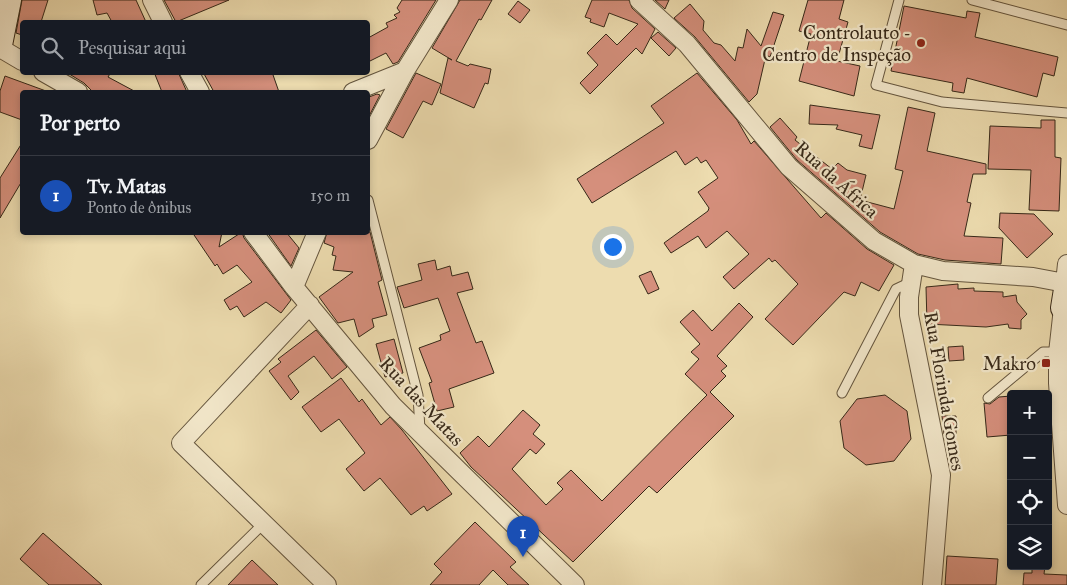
<!DOCTYPE html>
<html lang="pt">
<head>
<meta charset="utf-8">
<style>
  body { margin:0; font-family:"IM FELL Great Primer",serif; background:#20242c; color:#f1f3f6 }
  .controls { position:absolute; right:15px; bottom:15px; display:grid; overflow:hidden; border-radius:5px; box-shadow:0 2px 8px #0003 }
  .controls button { width:45px; height:45px; display:grid; place-items:center; padding:0; border:0; border-bottom:1px solid #363941; background:#171b24; color:#f1f3f6; font:25px sans-serif }
  .you { position:absolute; left:612px; top:246px; width:18px; height:18px; margin:-12px; border:4px solid #fff; border-radius:50%; background:#1a73e8; box-shadow:0 0 0 8px #1a73e833 }
  .badge { display:grid; place-items:center; width:32px; height:32px; border-radius:50%; background:#c59692; color:#fff; font-size:16px; font-weight:700 }
  .pin { position:absolute; translate:-50% -41px; filter:drop-shadow(0 1px 2px #0008) }
  .pin::after { content:''; position:absolute; top:26px; width:18px; height:15px; background:inherit; clip-path:polygon(0 0,100% 0,50% 100%) }
  .list { margin:0; padding:0; list-style:none }
  h2 { display:flex; justify-content:space-between; align-items:center; height:65px; margin:0; padding:0 20px; font-size:21px }
  h2 small { font-size:16px; font-weight:400; color:#9ea1a6 }
  .list li { display:grid; grid-template-columns:32px 1fr auto; gap:15px; align-items:center; box-sizing:border-box; height:80px; padding:0 20px; border-top:1px solid #363941 }
  .list b { display:block; font-size:19px; white-space:nowrap }
  .list p { margin:0; font-size:16px; white-space:nowrap; color:#9ea1a6 }
  .list em { font-size:16px; font-style:normal; color:#9ea1a6 }
  .icon { flex:none; width:28px; height:28px; fill:none; stroke:currentColor; stroke-width:2; stroke-linecap:round; stroke-linejoin:round }
  .map { position:relative; flex:none; width:1067px; height:585px; overflow:hidden }
  .search { position:absolute; background:#171b24; box-shadow:0 2px 8px #0003; left:20px; top:20px; width:350px; height:55px; display:flex; align-items:center; gap:12px; box-sizing:border-box; padding:0 18px; border-radius:5px; color:#9ea1a6; font-size:19px }
  .panel { position:absolute; background:#171b24; box-shadow:0 2px 8px #0003; left:20px; top:90px; width:350px; height:145px; border-radius:5px }
  .map>svg:first-child { display:block }
  .building { fill:#d58f7c; stroke:#362818 }
  .lines { fill:none; stroke-linecap:round; stroke-linejoin:round }
  .service-casing { stroke:#64553e; stroke-width:11 }
  .minor-casing { stroke:#64553e; stroke-width:20 }
  .secondary-casing { stroke:#362818; stroke-width:26 }
  .service { stroke:#f3e8cb; stroke-width:9 }
  .minor { stroke:#f3e8cb; stroke-width:18 }
  .secondary { stroke:#f3e8cb; stroke-width:24 }
  .poi-dot { fill:#8f2418; stroke:#f3e8cb; stroke-width:2 }
  .labels { text-anchor:middle; stroke-width:4.5; stroke-linejoin:round; paint-order:stroke }
  .poi-label { font-size:19px; fill:#362818; stroke:#f3e8cb; text-anchor:end }
  .street-label { font-size:19px; fill:#362818; stroke:#f3e8cb }
</style>
</head>
<body>
<div class="map">
<svg width="1067" height="585" viewBox="0 0 1067 585">
  <rect width="100%" height="100%" fill="#eddcaf"/>
  <filter id="stains"><feTurbulence type="fractalNoise" baseFrequency=".004" numOctaves="4"/><feColorMatrix values="0 0 0 0 .2 0 0 0 0 .09 0 0 0 0 .02 0 0 0 .5 -.17"/></filter>
  <radialGradient id="worn" r=".72"><stop offset=".6" stop-color="#630" stop-opacity="0"/><stop offset="1" stop-color="#630" stop-opacity=".3"/></radialGradient>
  <path class="building" d="M22 0H48L41 22H22V35L16 33Z
    M93 0H136L146 22H112L107 13 97 15Z
    M164 0H229L176 22Z
    M402 0H436L398 62 393 64 386 53 368 62V38L388 27 386 23 397 18 394 15 400 12 397 8Z
    M460 0H492L481 20 479 19 456 61 468 66 470 64 491 69 488 84 485 83 474 108 440 93 448 58 452 60 432 48Z
    M592 0H629L632 8 655 29 642 54 636 48 590 94 580 83 598 65 587 53 606 34 617 45 638 24 609 13 604 27 590 22 591 19 585 17Z
    M655 0H669L665 9Z
    M808 0H844L839 19 848 22 837 61 860 66 854 96 799 81 811 34 799 31Z
    M518 1 530 10 520 23 508 14Z
    M690 4 704 21 703 30 714 43 721 45 735 61 738 47 743 48 747 29 761 46 773 12 784 15 770 57 766 55 757 94 749 102 695 37 674 18Z
    M904 6 966 18 967 11 980 13 975 37 1058 57 1054 76 1043 73 1037 97 967 78 964 93 952 91 953 83 891 71Z
    M658 32 676 48 669 56 651 38Z
    M66 72H111L108 77 136 92H93L84 83Z
    M154 72H178L187 92H162Z
    M203 72H272L279 92H214Z
    M416 73 441 84 432 105 423 101 403 138 386 129Z
    M697 73 737 120 751 144 754 141 821 218 826 213 867 249 894 265 879 291 861 282 855 296 844 292 793 345 765 319 798 284 775 260 772 262 769 258 734 289 723 277 749 254 727 231 706 248 698 236 671 253 664 243 708 211 709 208 698 192 718 178 706 160 701 163 697 157 685 165 676 151 592 203 577 179 664 123 651 106Z
    M5 76 46 91 22 92V120L0 112V91Z
    M377 94 380 95 368 118V100L369 97Z
    M810 105 880 115 872 149 859 146 862 135 836 129 838 125 809 124Z
    M908 107 935 113 927 151 986 164V174H973L967 202 971 203 964 236 1003 238 1001 264 945 260 918 254 880 232 797 160 770 127 780 118 797 137 795 140 832 169 838 163 847 170 866 175 860 200 894 209 903 171 895 169Z
    M1041 120H1055V157L1061 158 1059 211 1029 210 1031 170 988 169 990 126 1041 128Z
    M22 143V181L0 218V178Z
    M1000 213 1034 214 1053 234 1027 258 999 228Z
    M192 232H222L219 247 242 232 244 238 291 300 281 313 266 302 244 317 237 306 230 310 224 300 252 282 237 265 223 274 217 264 215 266Z
    M267 232H286L299 248 291 266Z
    M327 232H370L382 280 378 282 387 315 372 319 374 327 359 337 354 319 338 323 319 297 353 272 333 270 336 256 332 255 334 247 324 243Z
    M435 260 437 270 450 266 452 276 468 272 473 289 457 293 476 343 482 341 494 373 449 389 454 407 437 411 429 383 432 382 419 348 441 340 440 335 450 331 438 298 404 308 397 287 422 280 418 264Z
    M651 271 659 289 648 294 639 276Z
    M958 284V289L974 288V291L1003 292V297L1016 295 1017 302 1027 314 1021 320V329L1009 328 1008 324 986 327 927 324 926 287Z
    M739 303 753 317 717 356 727 366 721 371 726 376 710 392 734 416 657 493 649 486 573 562 471 467 460 453 478 436 489 447 523 410 540 425 533 434 545 444 536 454 530 449 512 469 546 505 563 489 557 483 571 470 602 501 707 395 685 374 699 359 691 352 700 344 680 322 693 310 712 331Z
    M316 330 347 367 332 379 314 356 288 376 299 392 291 400 269 371 281 362 278 359Z
    M394 339 403 373 385 377 376 344Z
    M963 346 964 360 949 361 948 347Z
    M341 378 359 402 362 399 381 425 390 417 402 430 452 494 427 511 424 506 411 515 380 478 364 491 346 469 365 453 339 419 321 432 302 407Z
    M885 395 907 411 911 439 894 461 866 465 844 448 840 421 857 399Z
    M1011 396V435L987 437 984 403 990 404 999 397Z
    M942 416H956V434H944Z
    M475 522 516 562 510 567 529 585H508L493 570 479 585H430L442 572 434 564Z
    M43 533 102 585H49L20 559Z
    M947 556 998 559 996 585H945Z
    M252 560 278 585H228Z
    M1032 566H1045L1044 574 1067 575V585H1023L1024 573H1032Z"/>
  <g class="lines">
    <defs>
      <path id="service" d="M899 0 876 85 942 102 1067 113
        M972 0 1067 25
        M368 200 418 395 420 430
        M842 393 896 289 911 282
        M988 398 1043 352H1067
        M201 585 263 524"/>
      <path id="minor" d="M152 0 163 22
        M639 0 687 44 789 167 874 241 914 264 943 271 1033 277 1065 283 1067 264
        M0 48 22 61
        M43 72 78 92
        M189 72 200 92
        M353 92 405 71
        M368 140 405 71 449 0
        M253 232 294 287 393 406 575 585
        M914 264 909 297V315L941 475 932 585
        M294 287 317 232
        M310 305 181 443 327 585
        M1063 308 1058 353V383L1067 505"/>
      <path id="secondary" d="M0 45 9 0
        M1067 283 1063 308 1067 309"/>
    </defs>
    <use href="#service" class="service-casing"/>
    <use href="#minor" class="minor-casing"/>
    <use href="#secondary" class="secondary-casing"/>
    <use href="#service" class="service"/>
    <use href="#minor" class="minor"/>
    <use href="#secondary" class="secondary"/>
  </g>
  <g class="poi-dot">
    <circle cx="921" cy="43" r="5"/>
    <rect x="1041" y="358" width="10" height="10" rx="2.5"/>
  </g>
  <g class="labels">
    <g class="poi-label">
      <text x="911" y="39">Controlauto -<tspan x="911" dy="22">Centro de Inspeção</tspan></text>
      <text x="1036" y="370">Makro</text>
    </g>
    <g class="street-label">
      <text transform="translate(837 179) rotate(42)" y="7">Rua da África</text>
      <text transform="translate(945 391) rotate(80)" y="7">Rua Florinda Gomes</text>
      <text transform="translate(422 401) rotate(47)" y="7">Rua das Matas</text>
    </g>
  </g>
  <rect width="100%" height="100%" filter="url(#stains)"/>
  <rect width="100%" height="100%" fill="url(#worn)"/>
</svg>
<div class="controls">
<button>+</button>
<button>−</button>
<button><svg class="icon" aria-label="locate" viewBox="0 0 24 24"><circle cx="12" cy="12" r="6"/><path d="M12 2v4M12 18v4M2 12h4M18 12h4"/></svg></button>
<button><svg class="icon" aria-label="layers" viewBox="0 0 24 24"><path d="M12 4l9 5-9 5-9-5zM3 14l9 5 9-5"/></svg></button>
</div>
<div class="you"></div>
<div class="pin badge" style="left:523px;top:557px;background:#1a4fb4">1</div>
<div class="search"><svg class="icon" aria-label="search" viewBox="0 0 24 24"><circle cx="10" cy="10" r="6"/><path d="M15 15l6 6"/></svg>Pesquisar aqui</div>
<section class="panel">
<h2>Por perto<small></small></h2>
<ul class="list">
<li><span class="badge" style="background:#1a4fb4">1</span><div><b>Tv. Matas</b><p>Ponto de ônibus</p></div><em>150 m</em></li>
</ul>
</section>
</div>
</body>
</html>
